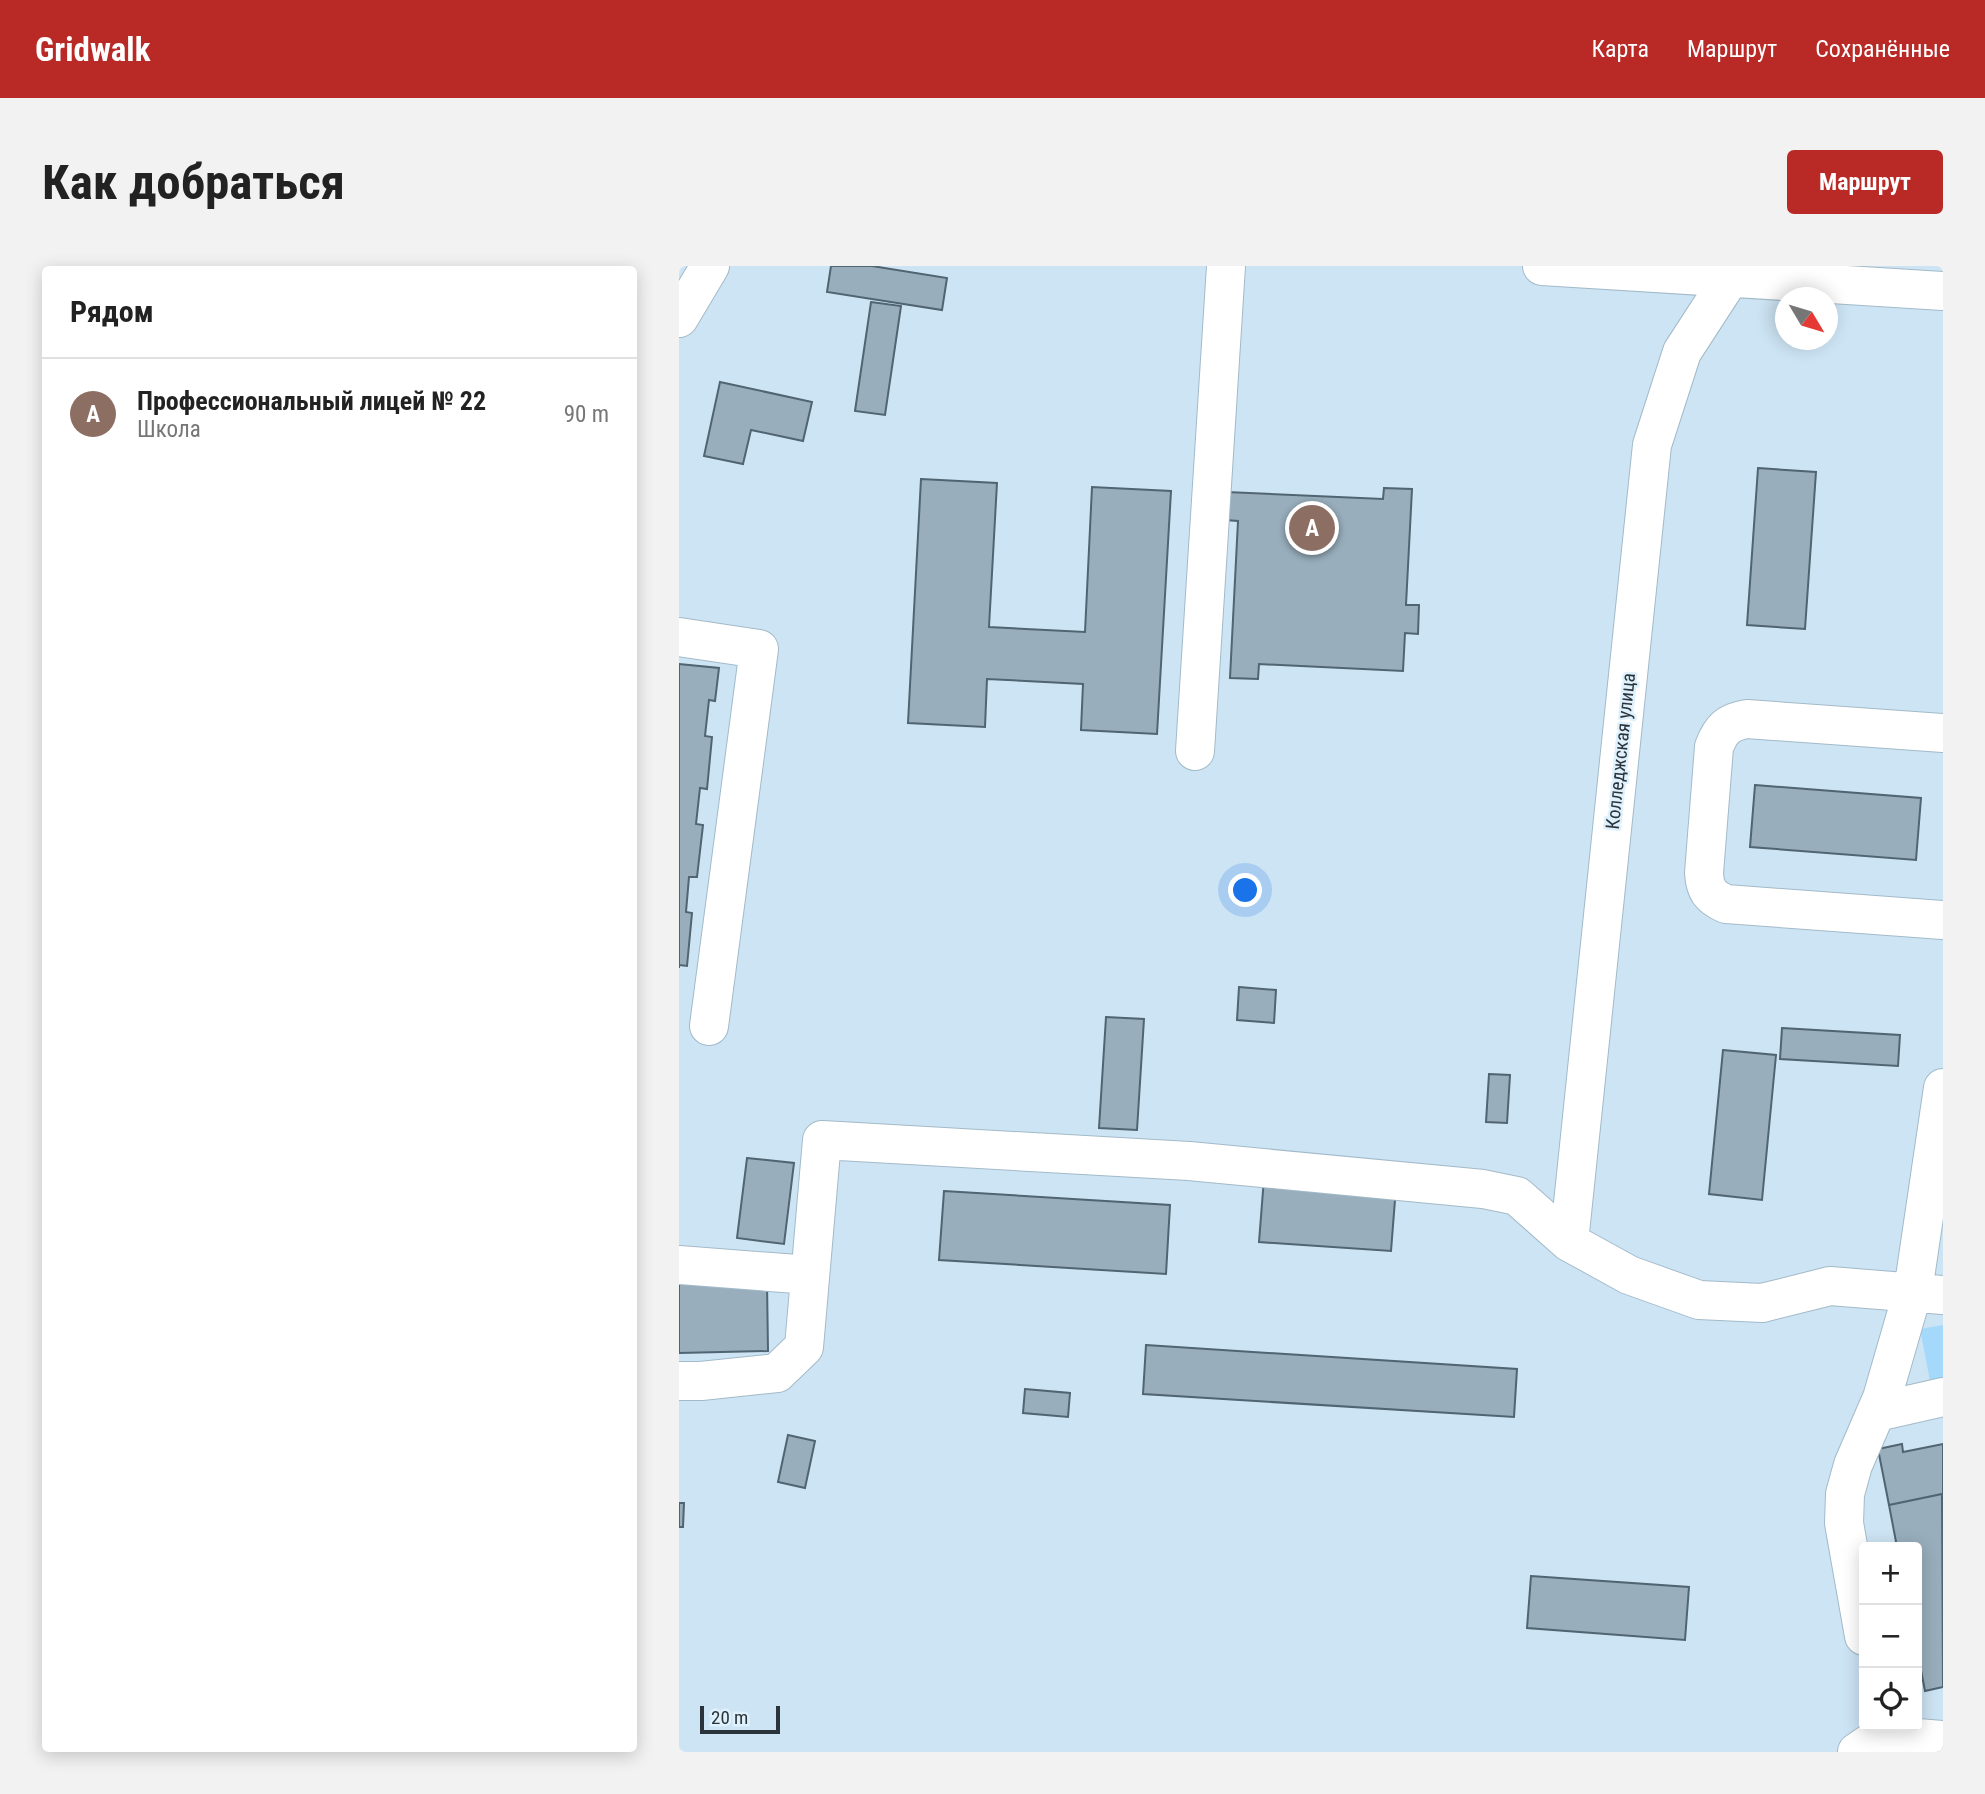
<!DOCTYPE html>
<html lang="ru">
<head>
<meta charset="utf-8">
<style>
  body { margin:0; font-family:"Roboto Condensed",sans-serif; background:#f2f2f2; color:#222 }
  .controls { position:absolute; right:21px; bottom:21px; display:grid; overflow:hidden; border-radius:7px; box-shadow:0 4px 18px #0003 }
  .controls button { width:63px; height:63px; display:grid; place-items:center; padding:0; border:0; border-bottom:2px solid #e0e0e0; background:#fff; color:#222; font:35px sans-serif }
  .compass { position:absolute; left:1096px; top:21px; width:63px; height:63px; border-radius:50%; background:#fff; box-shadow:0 4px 18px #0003; rotate:128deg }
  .scale { position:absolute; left:21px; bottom:18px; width:80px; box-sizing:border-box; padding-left:7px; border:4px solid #2b343a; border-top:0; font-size:19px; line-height:24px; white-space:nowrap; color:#2b343a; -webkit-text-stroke:5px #def1fd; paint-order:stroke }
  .you { position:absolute; left:567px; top:625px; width:24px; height:24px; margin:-18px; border:5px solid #fff; border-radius:50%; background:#1a73e8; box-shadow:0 0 0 10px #1a73e833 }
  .badge { display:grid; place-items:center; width:46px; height:46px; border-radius:50%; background:#b92a27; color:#fff; font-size:23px; font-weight:700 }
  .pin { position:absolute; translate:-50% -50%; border:4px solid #fff; box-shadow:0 2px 7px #0006 }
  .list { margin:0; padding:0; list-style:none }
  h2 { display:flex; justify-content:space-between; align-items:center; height:91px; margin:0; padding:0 28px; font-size:30px }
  h2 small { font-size:23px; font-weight:400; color:#767676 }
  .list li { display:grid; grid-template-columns:46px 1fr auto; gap:21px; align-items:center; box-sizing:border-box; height:112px; padding:0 28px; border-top:2px solid #e0e0e0 }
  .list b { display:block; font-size:26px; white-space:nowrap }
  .list p { margin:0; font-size:23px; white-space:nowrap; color:#767676 }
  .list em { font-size:23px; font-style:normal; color:#767676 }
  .icon { flex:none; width:38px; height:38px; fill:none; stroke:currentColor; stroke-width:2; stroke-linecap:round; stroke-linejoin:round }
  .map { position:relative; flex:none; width:1264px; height:1486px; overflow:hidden; border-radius:7px }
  header { display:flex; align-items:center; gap:42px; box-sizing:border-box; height:98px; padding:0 35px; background:#b92a27; color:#fff }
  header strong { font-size:33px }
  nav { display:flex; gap:38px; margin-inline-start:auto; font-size:24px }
  .intro { display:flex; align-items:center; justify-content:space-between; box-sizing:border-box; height:168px; padding:0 42px }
  h1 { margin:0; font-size:49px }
  .button { padding:18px 32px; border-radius:7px; background:#b92a27; color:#fff; font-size:24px; font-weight:700 }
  main { display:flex; gap:42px; padding:0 42px }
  aside { flex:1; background:#fff; border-radius:7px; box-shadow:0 4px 18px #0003 }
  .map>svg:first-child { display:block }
  .green { fill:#a5d9fb }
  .building { fill:#98aebc; stroke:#506471; stroke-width:2 }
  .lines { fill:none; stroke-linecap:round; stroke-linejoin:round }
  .minor-casing { stroke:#a3bac8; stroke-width:40 }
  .minor { stroke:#fff; stroke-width:38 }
  .labels { text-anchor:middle; stroke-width:5; stroke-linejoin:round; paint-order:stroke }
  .street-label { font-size:19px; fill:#2b343a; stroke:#def1fd }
</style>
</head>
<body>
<header>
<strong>Gridwalk</strong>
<nav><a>Карта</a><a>Маршрут</a><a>Сохранённые</a></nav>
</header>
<div class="intro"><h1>Как добраться</h1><a class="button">Маршрут</a></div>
<main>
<aside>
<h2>Рядом<small></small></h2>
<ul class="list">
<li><span class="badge" style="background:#8d6e63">A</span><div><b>Профессиональный лицей № 22</b><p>Школа</p></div><em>90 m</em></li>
</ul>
</aside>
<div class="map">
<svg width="1264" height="1486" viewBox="0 0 1264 1486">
  <rect width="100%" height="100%" fill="#cde4f4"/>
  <path class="green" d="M1264 1059V1118L1252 1120 1241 1063Z"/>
  <path class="building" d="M152 0H193L268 12 263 44 148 26Z
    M192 36 222 40 206 149 176 145Z
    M41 116 133 136 124 175 72 164 64 198 25 190Z
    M1079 202 1137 206 1126 363 1068 359Z
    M242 213 318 217 310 361 406 366 413 221 492 225 478 468 402 464 404 418 308 413 306 461 229 457Z
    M705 222 733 223 727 339H740L739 368 726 367 724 405 580 398 579 413 551 412 559 255 546 254 548 226 704 233Z
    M0 398 40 402 36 435 30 434 26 470 33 471 28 523 21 522 17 558 24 559 18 611H10L7 646 13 647 8 700 0 699V702Z
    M1076 519 1242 532 1237 594 1071 581Z
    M560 721 597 724 595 757 558 754Z
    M427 751 465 753 458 864 420 862Z
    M1103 762 1221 769 1219 800 1101 793Z
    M1044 784 1097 789 1083 934 1030 928Z
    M810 808 831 809 828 857 807 856Z
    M68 892 115 897 105 978 58 972Z
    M585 912 717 921 712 985 580 976Z
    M265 925 491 939 487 1008 260 994Z
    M88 1016 89 1085 0 1087V1018Z
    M467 1079 838 1103 835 1151 464 1128Z
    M346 1123 391 1127 389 1151 344 1147Z
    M109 1169 136 1175 126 1222 99 1216Z
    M1223 1178 1224 1186 1264 1178V1231L1263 1228 1210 1239 1199 1183Z
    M1263 1228 1264 1421 1246 1425 1238 1384V1281H1218L1210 1239Z
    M0 1237H5L4 1261H0Z
    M852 1310 1010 1321 1006 1374 848 1362Z"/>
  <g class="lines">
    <defs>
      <path id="minor" d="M863 0 1264 25
        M0 52 31 0
        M0 371 80 383 30 760
        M1264 467 1068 453C1049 456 1042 463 1035 481L1025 607C1026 624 1031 631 1047 638L1264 654
        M516 485 547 0
        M890 976 973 179 1003 86 1051 12 1040 0
        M0 999 131 1009
        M0 1115H22L98 1107 125 1081 143 874 510 895 804 923 838 930 890 976 950 1009 1020 1034 1083 1037 1151 1020 1264 1029
        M1198 1146 1264 1131
        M1185 1370 1165 1257 1166 1228 1174 1199 1203 1132 1234 1025 1264 822
        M1178 1486 1203 1469 1264 1474"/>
    </defs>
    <use href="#minor" class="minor-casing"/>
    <use href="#minor" class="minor"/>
  </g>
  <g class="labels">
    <g class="street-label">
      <text transform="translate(941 485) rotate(-84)" y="7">Колледжская улица</text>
    </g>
  </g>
</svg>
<div class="controls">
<button>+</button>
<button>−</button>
<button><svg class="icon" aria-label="locate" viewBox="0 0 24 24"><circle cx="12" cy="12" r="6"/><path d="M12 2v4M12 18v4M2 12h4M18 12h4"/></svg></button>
</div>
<svg class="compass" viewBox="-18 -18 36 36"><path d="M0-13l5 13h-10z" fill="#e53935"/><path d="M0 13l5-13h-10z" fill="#767676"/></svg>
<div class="scale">20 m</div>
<div class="you"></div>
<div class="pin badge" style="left:633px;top:262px;background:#8d6e63">A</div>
</div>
</main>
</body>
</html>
